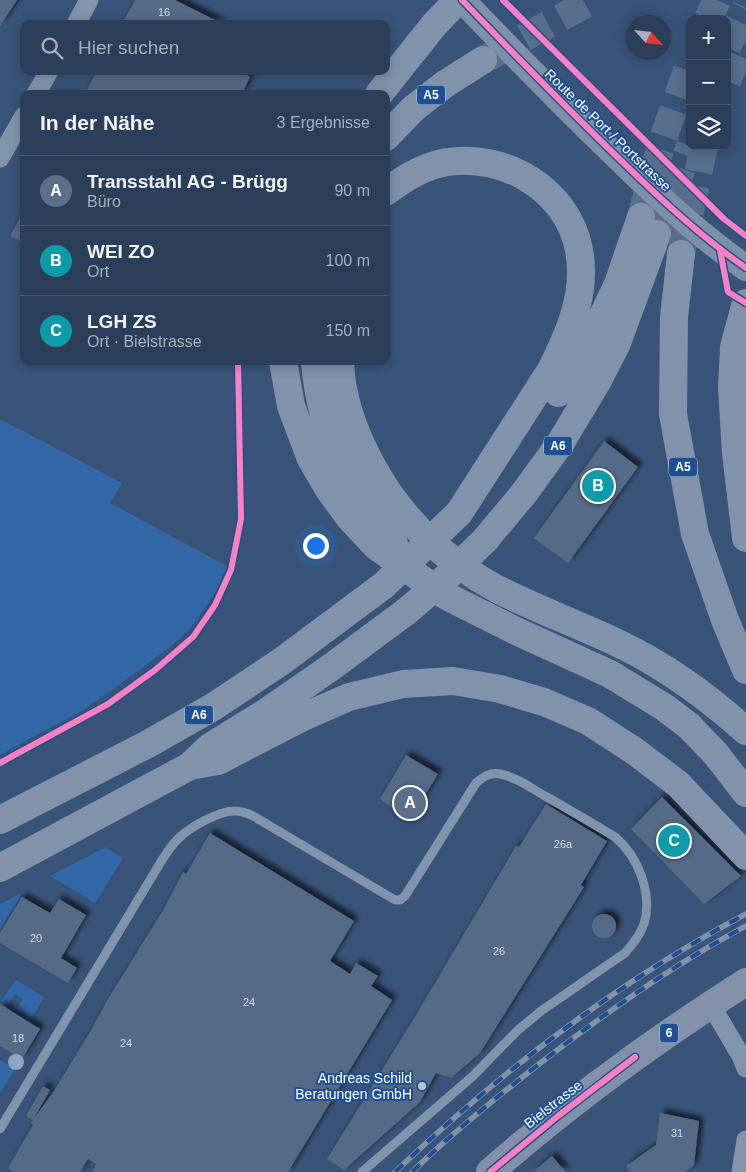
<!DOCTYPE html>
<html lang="de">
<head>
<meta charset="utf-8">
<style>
  body { margin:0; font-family:Helvetica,sans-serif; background:#374a63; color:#f1f3f6 }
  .controls { position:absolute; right:15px; top:15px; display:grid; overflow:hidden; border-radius:10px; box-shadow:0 2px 12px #0003 }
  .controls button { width:45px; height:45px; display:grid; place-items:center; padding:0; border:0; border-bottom:1px solid #475870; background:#2b3f5a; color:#f1f3f6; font:25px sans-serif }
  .compass { position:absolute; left:626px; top:15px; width:45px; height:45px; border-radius:50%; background:#2b3f5a; box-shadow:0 2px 12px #0003; rotate:117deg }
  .you { position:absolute; left:315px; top:545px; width:18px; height:18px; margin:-12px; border:4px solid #fff; border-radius:50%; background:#1a73e8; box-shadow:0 0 0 8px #1a73e833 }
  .badge { display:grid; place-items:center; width:32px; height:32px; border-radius:50%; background:#bac3d0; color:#fff; font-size:16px; font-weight:700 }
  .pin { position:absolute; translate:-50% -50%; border:2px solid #fff; box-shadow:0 1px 5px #0006 }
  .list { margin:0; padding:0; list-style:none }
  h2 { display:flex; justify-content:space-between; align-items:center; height:65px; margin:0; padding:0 20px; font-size:21px }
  h2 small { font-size:16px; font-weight:400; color:#a6afbb }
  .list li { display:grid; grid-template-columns:32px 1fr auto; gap:15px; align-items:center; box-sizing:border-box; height:70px; padding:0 20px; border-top:1px solid #475870 }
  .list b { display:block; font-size:19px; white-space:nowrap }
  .list p { margin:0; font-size:16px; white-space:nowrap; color:#a6afbb }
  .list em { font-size:16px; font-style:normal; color:#a6afbb }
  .icon { flex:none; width:28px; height:28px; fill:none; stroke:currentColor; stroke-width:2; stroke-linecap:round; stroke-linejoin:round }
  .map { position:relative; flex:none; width:746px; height:1172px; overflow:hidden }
  .search { position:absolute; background:#2b3f5a; box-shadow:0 2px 12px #0003; left:20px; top:20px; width:370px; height:55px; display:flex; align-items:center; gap:12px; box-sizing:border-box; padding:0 18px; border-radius:10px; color:#a6afbb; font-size:19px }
  .panel { position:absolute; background:#2b3f5a; box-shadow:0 2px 12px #0003; left:20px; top:90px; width:370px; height:275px; border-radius:10px }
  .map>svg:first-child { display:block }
  .green { fill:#3267a8 }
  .building { fill:#546b87; filter:url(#shadow) }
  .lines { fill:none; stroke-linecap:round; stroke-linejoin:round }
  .motorway-tunnel { stroke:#576e8c; stroke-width:28; stroke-dasharray:28 14; stroke-linecap:butt }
  .service { stroke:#8094ab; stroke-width:9 }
  .minor { stroke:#8094ab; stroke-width:19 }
  .secondary { stroke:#7c90a7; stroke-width:26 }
  .primary { stroke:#8091a9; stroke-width:28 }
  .motorway { stroke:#8093ab; stroke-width:28 }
  .rail-casing { stroke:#8093ab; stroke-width:5.5 }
  .rail { stroke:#1e5093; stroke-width:4; stroke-dasharray:11; stroke-linecap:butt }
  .motorway-bridge { stroke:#8093ab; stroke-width:28 }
  .cycleway-casing { stroke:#1e5093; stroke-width:9 }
  .cycleway { stroke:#ff80c0; stroke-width:6 }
  .tree { fill:#8fa4c0 }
  .poi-dot { fill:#bac3d0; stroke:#1e5093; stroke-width:2 }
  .labels { text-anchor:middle; stroke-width:4; stroke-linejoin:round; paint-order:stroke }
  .number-label { font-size:11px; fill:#d4dae1 }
  .shield { fill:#1e5093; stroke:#bccadf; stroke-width:1 }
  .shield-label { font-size:12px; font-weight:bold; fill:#fff }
  .street-label { font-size:14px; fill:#fff; stroke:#1e5093 }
  .poi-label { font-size:14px; fill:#fff; stroke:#1e5093; text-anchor:end }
</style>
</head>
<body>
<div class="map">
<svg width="746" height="1172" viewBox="0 0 746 1172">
  <defs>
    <filter id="shadow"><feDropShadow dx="4.5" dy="-4.5" stdDeviation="2.5" flood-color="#0009"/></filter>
  </defs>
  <rect width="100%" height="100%" fill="#395478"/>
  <path class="green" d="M0 419 122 483 110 503 227 566 215 593 204 609 194 624 171 646 130 677 83 710 0 755Z
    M106 847 123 858 95 903 50 876Z
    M19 894 21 896 0 929V904Z
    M16 980 44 997 30 1022 22 1016V1014L14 1009 15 1006 18 1007 23 999 15 994 8 1005 1 1001Z
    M0 1060 15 1069 0 1093Z"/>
  <path class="building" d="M0 0H17L0 26Z
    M135 0H175L223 24H122Z
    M97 71H241L250 77 242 94H85Z
    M24 211V243L10 236Z
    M604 441 638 467 568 563 534 538Z
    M406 755 438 774 410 819 380 799Z
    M662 797 741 876 704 904 631 829Z
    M546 804 607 841 581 885 584 887 480 1053 451 1078 436 1073 420 1102 344 1170 327 1159 416 1015 516 846 519 847Z
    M210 833 354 921 330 961 350 974 356 963 378 976 371 986 392 1000 288 1172H92L96 1164 88 1159 80 1172H14L8 1168 33 1125 31 1123 33 1120 26 1116 43 1086 50 1090 34 1118 52 1094 90 1032 108 999 165 907 183 872 186 874Z
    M22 897 50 913 59 899 86 915 61 958 77 968 68 983 0 943V933Z
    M592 926a12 12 0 1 1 24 0a12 12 0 1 1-24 0Z
    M0 1004 40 1029 22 1059 0 1046Z
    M660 1113 699 1121 694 1165 685 1172H630L626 1166 656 1145Z
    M552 1156 566 1172H533Z"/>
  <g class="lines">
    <path class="motorway-tunnel" d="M708 19 717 0
      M727 47 746 8
      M487 58 593 0
      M727 81 746 36
      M641 217 662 142 690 62
      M657 234 690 146
      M681 254 704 146"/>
    <path class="service" d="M0 1129 162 860C167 853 172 844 179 838 190 827 220 810 236 811 243 811 249 814 255 817L395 900H400L405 896 476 783C483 777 490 772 500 774 516 777 531 788 545 796 568 809 592 823 615 837 638 856 653 894 644 924 640 935 633 944 625 953L541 1011 517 1031 473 1076 362 1172"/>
    <path class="minor" d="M76 24 89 0
      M36 94 49 71
      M0 158 24 116
      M711 1005 741 1056 746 1068
      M741 1172 746 1140"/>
    <path class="secondary" d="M462 0C508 48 555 96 603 143 649 188 693 231 746 268"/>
    <path class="primary" d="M490 1172C570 1102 656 1039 746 982"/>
    <path class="motorway" d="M379 94 434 25 458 0
      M386 137 414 108 445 84 483 60
      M386 192C404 178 424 166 447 162 505 153 568 190 579 250 587 293 570 332 551 370L459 513
      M681 254 674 317 673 414 695 534 725 620 746 670
      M746 303 734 347 732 388 736 453 746 538
      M283 361 291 406 311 459 328 488 349 517 376 546 438 591 454 600 516 631 610 674 664 707 689 726 715 753 746 793
      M315 361C320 435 351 486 394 543
      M340 361C341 397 355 435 372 466 400 518 445 561 497 589 550 616 608 634 658 665 690 684 719 707 746 731
      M558 393 596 330 618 284 641 217
      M485 540 525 492 561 442 597 382 617 343 657 234
      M190 766 218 761 301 718 349 697 403 684 453 681 500 689 544 702 588 721 633 750 678 784 746 856
      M0 820 148 744 213 707 282 661 384 585
      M0 868 190 766 210 747 265 713 330 668 407 611"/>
    <defs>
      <path id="rail" d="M395 1172C499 1073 619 981 746 914
        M412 1172C450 1135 492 1101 534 1068 601 1016 671 966 746 926"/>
    </defs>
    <use href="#rail" class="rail-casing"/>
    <use href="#rail" class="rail"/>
    <path class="motorway-bridge" d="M384 585 459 513
      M407 611 448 576 485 540"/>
    <defs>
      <path id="cycleway" d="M462 0C508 48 555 96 603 143 649 188 693 231 746 268
        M503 0 724 219 746 236
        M720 250 728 292 746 303
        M0 763 108 704 155 670 193 637 215 605 231 570 241 519 238 361
        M490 1172 558 1116 635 1057"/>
    </defs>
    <use href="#cycleway" class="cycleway-casing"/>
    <use href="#cycleway" class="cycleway"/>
  </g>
  <circle class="tree" cx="16" cy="1062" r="8"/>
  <circle class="poi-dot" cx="422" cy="1086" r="5"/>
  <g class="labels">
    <g class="number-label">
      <text x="164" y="16">16</text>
      <text x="563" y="848">26a</text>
      <text x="36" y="942">20</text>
      <text x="499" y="955">26</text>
      <text x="249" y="1006">24</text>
      <text x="18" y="1042">18</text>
      <text x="126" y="1047">24</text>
      <text x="677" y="1137">31</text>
    </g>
    <g class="shield">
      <rect x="417" y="85.5" width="28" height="19" rx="4"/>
      <rect x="544" y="436.5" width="28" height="19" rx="4"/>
      <rect x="669" y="457.5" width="28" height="19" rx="4"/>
      <rect x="185" y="705.5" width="28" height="19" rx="4"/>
      <rect x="660" y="1023.5" width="18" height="19" rx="4"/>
    </g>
    <g class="shield-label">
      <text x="431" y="99">A5</text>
      <text x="558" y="450">A6</text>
      <text x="683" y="471">A5</text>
      <text x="199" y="719">A6</text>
      <text x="669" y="1037">6</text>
    </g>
    <g class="street-label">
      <text transform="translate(608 130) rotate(44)" y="5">Route de Port / Portstrasse</text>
      <text transform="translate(553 1104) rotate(-38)" y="5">Bielstrasse</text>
    </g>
    <g class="poi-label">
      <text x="412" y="1083">Andreas Schild<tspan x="412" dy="16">Beratungen GmbH</tspan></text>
    </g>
  </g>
</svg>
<div class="controls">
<button>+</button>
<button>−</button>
<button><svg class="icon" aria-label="layers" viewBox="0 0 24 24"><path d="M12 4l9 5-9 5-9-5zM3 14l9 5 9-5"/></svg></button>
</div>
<svg class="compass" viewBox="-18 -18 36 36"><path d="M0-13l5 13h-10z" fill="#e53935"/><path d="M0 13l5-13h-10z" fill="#a6afbb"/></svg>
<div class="you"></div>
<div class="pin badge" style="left:410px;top:803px;background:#5c6f8a">A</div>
<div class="pin badge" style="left:598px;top:486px;background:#0f9aa8">B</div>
<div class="pin badge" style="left:674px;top:841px;background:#0f9aa8">C</div>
<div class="search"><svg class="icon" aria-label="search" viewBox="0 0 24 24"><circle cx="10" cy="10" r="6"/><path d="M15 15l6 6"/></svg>Hier suchen</div>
<section class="panel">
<h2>In der Nähe<small>3 Ergebnisse</small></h2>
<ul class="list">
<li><span class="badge" style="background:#5c6f8a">A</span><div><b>Transstahl AG - Brügg</b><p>Büro</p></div><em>90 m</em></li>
<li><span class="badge" style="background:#0f9aa8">B</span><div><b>WEI ZO</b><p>Ort</p></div><em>100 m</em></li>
<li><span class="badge" style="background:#0f9aa8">C</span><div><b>LGH ZS</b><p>Ort · Bielstrasse</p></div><em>150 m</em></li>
</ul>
</section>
</div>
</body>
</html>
